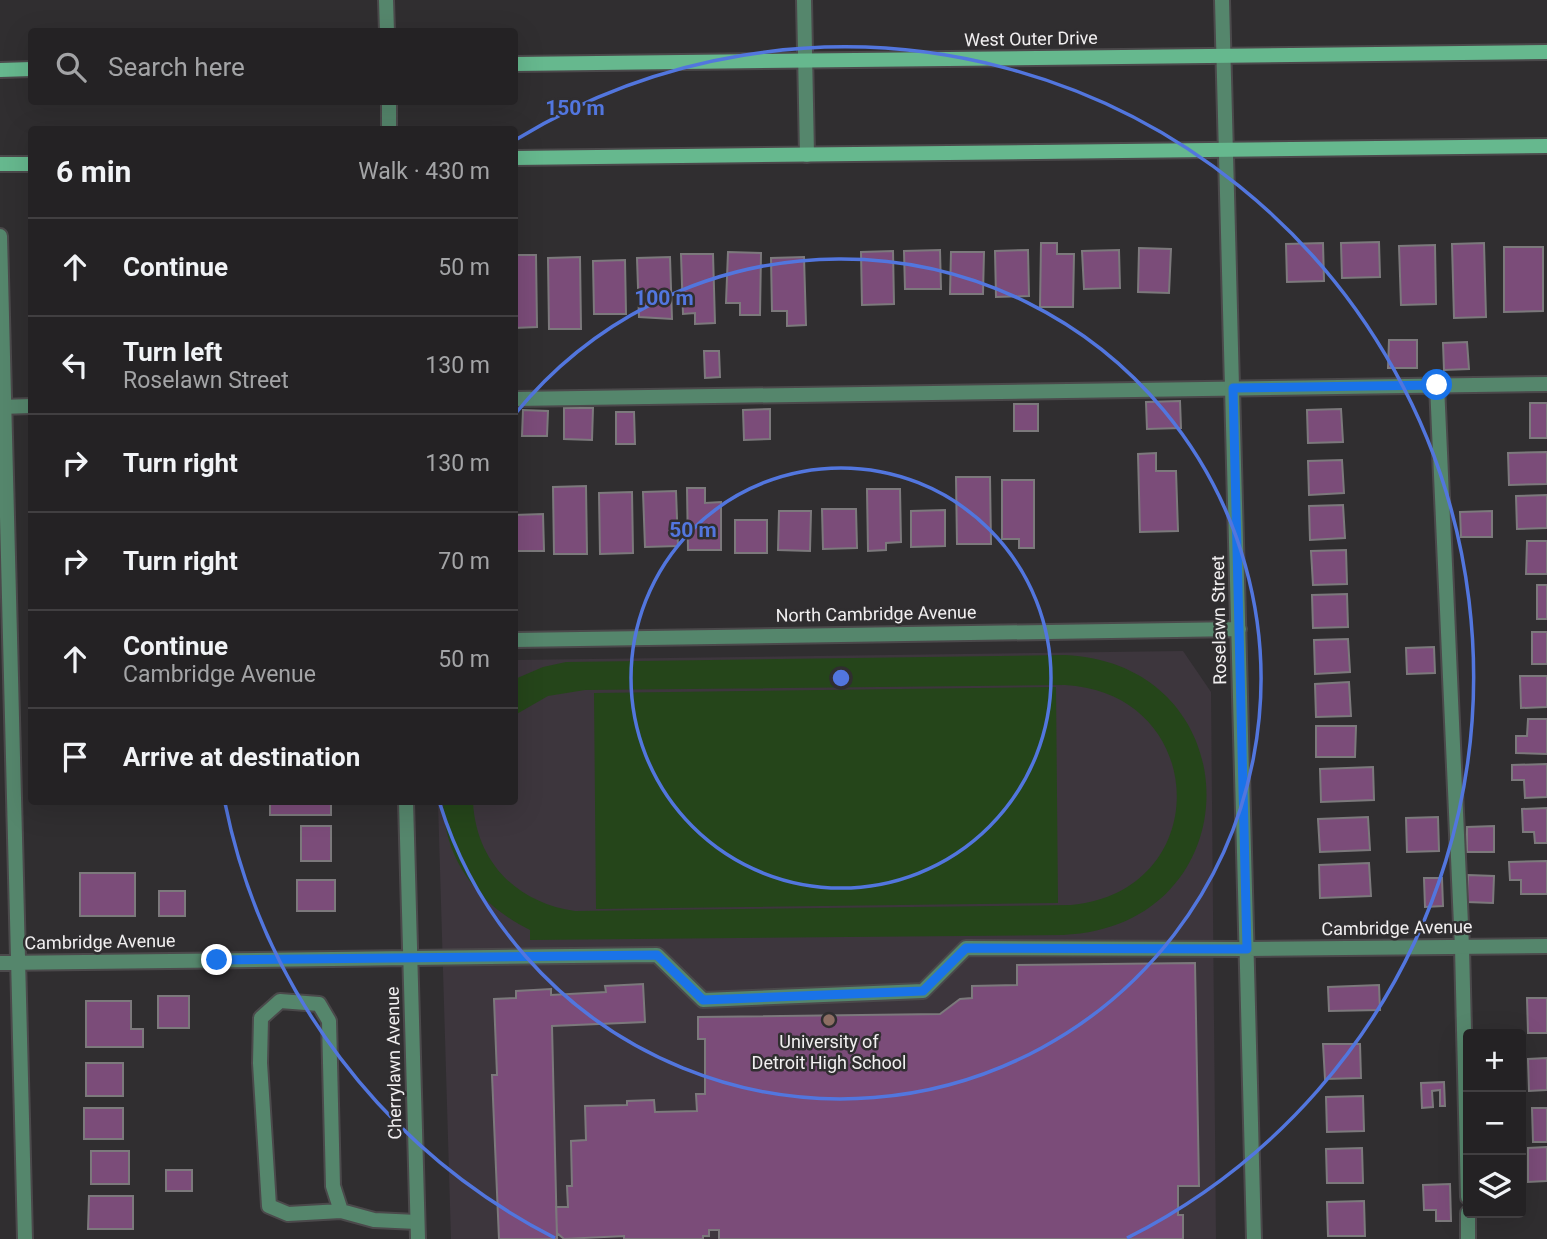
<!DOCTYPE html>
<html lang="en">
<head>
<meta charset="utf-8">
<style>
  body { margin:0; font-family:Roboto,sans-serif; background:#302f31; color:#f1f3f6 }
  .controls { position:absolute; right:21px; bottom:21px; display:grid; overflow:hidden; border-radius:7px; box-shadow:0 7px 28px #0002 }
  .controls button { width:63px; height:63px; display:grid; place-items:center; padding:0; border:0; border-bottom:2px solid #413f41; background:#242224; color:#f1f3f6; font:35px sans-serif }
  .stop { position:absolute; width:21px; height:21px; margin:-16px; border:5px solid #1a73e8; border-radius:50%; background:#fff }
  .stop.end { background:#1a73e8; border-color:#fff; box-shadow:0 2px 7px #0008 }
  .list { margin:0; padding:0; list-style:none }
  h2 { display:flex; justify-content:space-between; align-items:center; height:91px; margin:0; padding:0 28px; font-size:30px }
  h2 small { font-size:23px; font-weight:400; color:#a3a4a6 }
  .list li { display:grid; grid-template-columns:46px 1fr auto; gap:21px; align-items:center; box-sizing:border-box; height:98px; padding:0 28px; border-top:2px solid #413f41 }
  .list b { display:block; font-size:26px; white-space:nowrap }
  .list p { margin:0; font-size:23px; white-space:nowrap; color:#a3a4a6 }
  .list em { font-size:23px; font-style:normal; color:#a3a4a6 }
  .icon { flex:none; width:38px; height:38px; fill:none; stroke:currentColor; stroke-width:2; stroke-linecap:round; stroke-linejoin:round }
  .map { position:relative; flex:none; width:1547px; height:1239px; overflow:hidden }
  .search { position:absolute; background:#242224; box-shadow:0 7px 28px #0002; left:28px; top:28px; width:490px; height:77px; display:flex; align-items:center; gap:18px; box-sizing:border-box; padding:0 24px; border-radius:7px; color:#a3a4a6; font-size:26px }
  .panel { position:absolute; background:#242224; box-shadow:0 7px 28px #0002; left:28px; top:126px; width:490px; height:679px; border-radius:7px }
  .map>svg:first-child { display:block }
  .built { fill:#3d363d }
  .green { fill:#25451a }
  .building { fill:#7b4c79; stroke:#7c797c; stroke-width:2 }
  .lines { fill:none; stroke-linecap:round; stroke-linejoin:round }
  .lane-casing { stroke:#4b494b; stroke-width:18 }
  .street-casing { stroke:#4b494b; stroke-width:18 }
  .secondary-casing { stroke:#4b494b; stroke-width:18 }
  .lane { stroke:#55866c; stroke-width:14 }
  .street { stroke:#55866c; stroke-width:14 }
  .secondary { stroke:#66b88e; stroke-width:14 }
  .route { stroke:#1a73e8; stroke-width:9 }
  .ring { fill:none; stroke:#5276de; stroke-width:3.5 }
  .education-dot { fill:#8d6e63; stroke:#302e30; stroke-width:2.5 }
  .labels { text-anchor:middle; stroke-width:5; stroke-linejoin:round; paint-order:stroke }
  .street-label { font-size:18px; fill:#f1eff0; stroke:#302e30 }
  .poi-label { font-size:18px; fill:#f1eff0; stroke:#302e30 }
  .centre { fill:#5276de; stroke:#302e30; stroke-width:3.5 }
  .ring-label { font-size:21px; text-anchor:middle; font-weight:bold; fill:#5276de; stroke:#302e30; stroke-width:5; stroke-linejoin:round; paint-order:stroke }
</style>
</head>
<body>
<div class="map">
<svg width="1547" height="1239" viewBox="0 0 1547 1239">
  <rect width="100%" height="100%" fill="#302e30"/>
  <path class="built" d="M1183 651 1211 692 1216 1239H451L438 802H514L515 660Z"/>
  <path class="green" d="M1065 655C1254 664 1254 927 1063 935L530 940V930C479 905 444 860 443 802H473C476 861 516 903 575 911L1071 905C1216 892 1210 693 1065 685L585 690 548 696 515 715V679L543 667 566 662Z
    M1056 687 1058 903 596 909 594 693Z"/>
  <path class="building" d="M1379 242 1380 277 1342 278 1341 243Z
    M1041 243H1057V254H1074L1073 307H1040Z
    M1323 243 1324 281 1287 282 1286 244Z
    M1484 243 1486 317 1454 318 1452 244Z
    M1435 245 1436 304 1401 305 1399 246Z
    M1504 247H1543V311L1504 312Z
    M1139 248 1171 249 1169 293 1138 292Z
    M940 250 941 289H905L904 251Z
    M1028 250 1029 296 996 297 995 251Z
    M1119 250 1120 288 1084 289 1082 251Z
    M893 251 894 304 862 305 861 252Z
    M728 252 761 253 760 315H740V303H726Z
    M951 252H984L983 294H950Z
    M681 254H713L715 323 695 324V313L683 314Z
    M517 255H536L537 327 514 328Z
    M580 257 581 329H549L548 258Z
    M670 257 672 319 639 317 637 258Z
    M804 257 806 325 787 326V311H772L771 258Z
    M625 260 626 314H594L593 261Z
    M1389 340H1417V368H1388Z
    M1467 342 1469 369 1444 370 1443 343Z
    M704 351H719L720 377 705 378Z
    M1180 401 1181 428 1147 429 1146 402Z
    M1530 403H1547V438H1530Z
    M1014 404H1038V431H1014Z
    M564 408H593L592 440 564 439Z
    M770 409V439L744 440 743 410Z
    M1341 409 1343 442 1308 443 1307 410Z
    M523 410 548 411 547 436H522Z
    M616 412H634L635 444H616Z
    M1547 452V484L1509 485 1508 453Z
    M1156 453V471H1176L1178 531 1140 532 1138 454Z
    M1342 460 1344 493 1309 495 1308 461Z
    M956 477H990L991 544H957Z
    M1002 480H1034V548H1019V539H1002Z
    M586 486 587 554H554L553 487Z
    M687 488H705V503L721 502V550H688Z
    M867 489H900L901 542 886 543V550L868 551Z
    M676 491 678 546 645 547 643 492Z
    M632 492 633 553 600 554 599 493Z
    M1547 495V528L1517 529 1516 496Z
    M1343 505 1345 538 1310 540 1309 506Z
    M822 509H856L857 548 823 549Z
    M945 510V546L911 547V511Z
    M779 511H811L810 551 778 550Z
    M1492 511V537H1461L1460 512Z
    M543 514 544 551H514V515Z
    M735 520H767V553H735Z
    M1527 541H1547V574H1526Z
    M1346 550 1347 584 1313 585 1311 551Z
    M1537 585H1547V619H1537Z
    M1347 594 1348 627 1313 628 1312 595Z
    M1532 632H1547V664H1532Z
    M1348 639 1350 672 1315 674 1314 640Z
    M1434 647 1435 673 1407 674 1406 648Z
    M1520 676H1547V707L1521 708Z
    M1349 682 1351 716 1316 717 1315 684Z
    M1528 719H1547V754L1516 753V736H1527Z
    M1316 726H1356L1355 757H1316Z
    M1547 764V797L1525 798 1524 780H1512V765Z
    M1373 767 1374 800 1321 802 1320 769Z
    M270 802H331V815H270Z
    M1547 808V843H1535L1534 832H1523L1522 809Z
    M1368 817 1370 850 1320 852 1318 819Z
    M1438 817 1439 851 1407 852 1406 818Z
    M301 826H331V861H301Z
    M1494 826V852H1467V827Z
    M1547 861V894H1521V880H1510L1509 862Z
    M1369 863 1371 896 1320 898 1319 865Z
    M80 873H135V916H80Z
    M1468 875 1494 876 1493 903 1467 902Z
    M1424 878H1442L1443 906 1425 907Z
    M297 880H335V911H297Z
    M159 891H185V916H159Z
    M1195 963 1199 1186H1178V1215H1183V1239H719V1230H709V1236H703V1239H624V1236L564 1239 557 1233 556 1207H568L567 1186H572L571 1141 586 1140 585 1106 627 1105V1101L654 1100 655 1112 697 1111 696 1094H705V1039H698V1017L940 1014 960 999 972 998V986L1017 985V965Z
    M643 984 645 1022 552 1026 557 1239H499L492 1075H497L494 999 516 998V991L551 989V995L606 992 605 986Z
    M1379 985 1380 1010 1329 1011 1328 987Z
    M158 996H189V1028H158Z
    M1527 998H1547V1033H1528Z
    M86 1001H131V1029H143V1047H86Z
    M1323 1044H1360L1361 1078 1325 1079Z
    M1547 1058V1090L1529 1091 1528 1059Z
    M86 1063H123V1096H86Z
    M1444 1082 1445 1106H1440V1090L1432 1091 1433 1107 1422 1108 1421 1083Z
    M1363 1096 1364 1131 1327 1132 1326 1097Z
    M84 1108H123V1139H84Z
    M1532 1108H1547V1142H1533Z
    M1547 1147V1181L1528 1182V1148Z
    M1362 1148 1363 1183H1327L1326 1149Z
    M91 1151H129V1184H91Z
    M166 1170H192V1191H166Z
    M1450 1184 1451 1221H1436V1210H1424L1423 1185Z
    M89 1196H133V1229H88Z
    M1364 1201 1365 1236H1328L1327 1202Z"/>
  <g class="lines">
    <defs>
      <path id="lane" d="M1437 385 1462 947 1468 1197
        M514 399 1547 384
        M0 407 32 406
        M411 958 657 955 703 1000 923 991 966 948 1247 949
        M341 1211 333 1186 329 1021 319 1004 280 1001 261 1018 260 1063 269 1206 288 1214 341 1211 374 1220 417 1222
        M1468 1213V1239"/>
      <path id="street" d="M386 0 387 32
        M804 0 807 155
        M1222 0 1254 1239
        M389 102V130
        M0 236 25 1239
        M514 640 1239 629
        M406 802 418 1239
        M1247 949 1547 946
        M0 963 411 958"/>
      <path id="secondary" d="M514 64 1547 52
        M0 70 32 69
        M514 158 1547 146
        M0 164H32"/>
    </defs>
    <use href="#lane" class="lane-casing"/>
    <use href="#street" class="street-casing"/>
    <use href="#secondary" class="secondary-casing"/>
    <use href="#lane" class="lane"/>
    <use href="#street" class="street"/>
    <use href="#secondary" class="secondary"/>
  </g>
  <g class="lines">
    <path class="route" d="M217 960 657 955 703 1000 923 991 966 948 1247 949 1233 388 1437 385"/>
  </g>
  <g class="ring">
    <circle cx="841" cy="678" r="210"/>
    <path d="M515 414A420 420 0 1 1 440 804"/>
    <path d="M555 1238A629 629 0 0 1 225 803M517 139A629 629 0 1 1 1127 1238"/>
  </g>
  <circle class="education-dot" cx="829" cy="1020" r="7"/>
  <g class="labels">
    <g class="street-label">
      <text transform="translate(1031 39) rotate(-1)" y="6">West Outer Drive</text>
      <text transform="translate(876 614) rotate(-1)" y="6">North Cambridge Avenue</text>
      <text transform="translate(1219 620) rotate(-91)" y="6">Roselawn Street</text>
      <text transform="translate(1397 928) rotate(-1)" y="6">Cambridge Avenue</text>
      <text transform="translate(100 942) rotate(-1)" y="6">Cambridge Avenue</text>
      <text transform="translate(394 1063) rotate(-91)" y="6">Cherrylawn Avenue</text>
    </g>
    <g class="poi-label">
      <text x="829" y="1048">University of<tspan x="829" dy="21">Detroit High School</tspan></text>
    </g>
  </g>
  <circle cx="841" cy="678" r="10" class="centre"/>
  <g class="ring-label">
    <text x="575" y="115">150 m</text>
    <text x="664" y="305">100 m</text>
    <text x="693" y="537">50 m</text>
  </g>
</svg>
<div class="controls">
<button>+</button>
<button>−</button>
<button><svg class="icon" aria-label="layers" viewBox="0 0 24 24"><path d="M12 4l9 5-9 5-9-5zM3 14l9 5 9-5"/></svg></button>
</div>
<div class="stop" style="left:1437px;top:385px"></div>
<div class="stop end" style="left:217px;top:960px"></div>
<div class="search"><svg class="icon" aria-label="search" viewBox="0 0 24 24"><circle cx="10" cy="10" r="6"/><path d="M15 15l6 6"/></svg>Search here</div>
<section class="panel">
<h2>6 min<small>Walk · 430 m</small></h2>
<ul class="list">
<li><svg class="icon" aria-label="ahead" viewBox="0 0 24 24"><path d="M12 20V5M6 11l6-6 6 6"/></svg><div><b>Continue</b></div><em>50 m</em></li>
<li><svg class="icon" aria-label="left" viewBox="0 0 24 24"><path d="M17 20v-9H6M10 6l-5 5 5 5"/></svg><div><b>Turn left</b><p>Roselawn Street</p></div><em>130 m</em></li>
<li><svg class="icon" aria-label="right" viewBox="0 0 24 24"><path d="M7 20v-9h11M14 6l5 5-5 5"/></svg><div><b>Turn right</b></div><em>130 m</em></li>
<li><svg class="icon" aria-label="right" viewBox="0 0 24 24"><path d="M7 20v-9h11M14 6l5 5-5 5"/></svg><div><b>Turn right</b></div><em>70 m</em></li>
<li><svg class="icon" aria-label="ahead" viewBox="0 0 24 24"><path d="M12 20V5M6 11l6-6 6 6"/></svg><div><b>Continue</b><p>Cambridge Avenue</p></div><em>50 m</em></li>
<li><svg class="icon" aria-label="arrive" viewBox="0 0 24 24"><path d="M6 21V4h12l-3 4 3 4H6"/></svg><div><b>Arrive at destination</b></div></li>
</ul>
</section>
</div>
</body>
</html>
